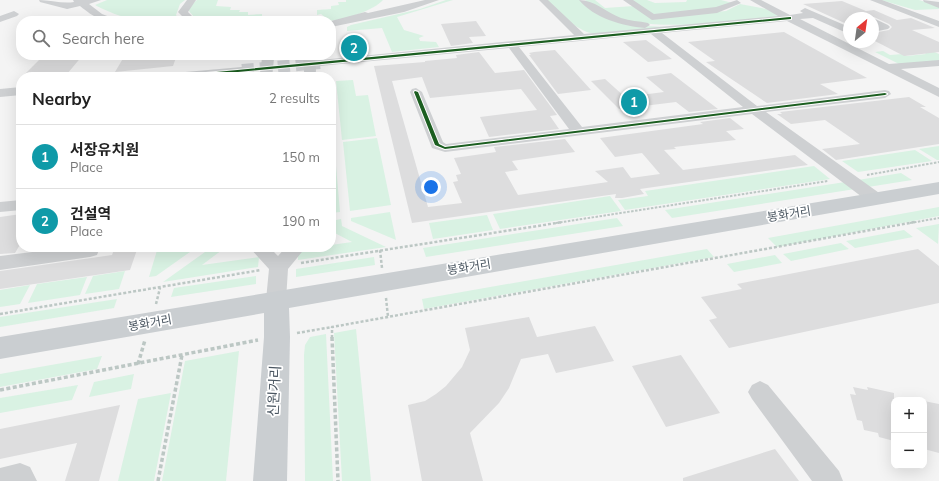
<!DOCTYPE html>
<html lang="en">
<head>
<meta charset="utf-8">
<style>
  body { margin:0; font-family:Mulish,"Noto Sans KR",sans-serif; background:#f2f2f2; color:#222 }
  .controls { position:absolute; right:12px; bottom:12px; display:grid; overflow:hidden; border-radius:8px; box-shadow:0 4px 16px #0002 }
  .controls button { width:36px; height:36px; display:grid; place-items:center; padding:0; border:0; border-bottom:1px solid #e0e0e0; background:#fff; color:#222; font:20px sans-serif }
  .compass { position:absolute; left:843px; top:12px; width:36px; height:36px; border-radius:50%; background:#fff; box-shadow:0 4px 16px #0002; rotate:29deg }
  .you { position:absolute; left:431px; top:187px; width:14px; height:14px; margin:-10px; border:3px solid #fff; border-radius:50%; background:#1a73e8; box-shadow:0 0 0 6px #1a73e833 }
  .badge { display:grid; place-items:center; width:26px; height:26px; border-radius:50%; background:#868d94; color:#fff; font-size:13px; font-weight:700 }
  .pin { position:absolute; translate:-50% -50%; border:2px solid #fff; box-shadow:0 1px 4px #0006 }
  .list { margin:0; padding:0; list-style:none }
  h2 { display:flex; justify-content:space-between; align-items:center; height:52px; margin:0; padding:0 16px; font-size:17px }
  h2 small { font-size:13px; font-weight:400; color:#767676 }
  .list li { display:grid; grid-template-columns:26px 1fr auto; gap:12px; align-items:center; box-sizing:border-box; height:64px; padding:0 16px; border-top:1px solid #e0e0e0 }
  .list b { display:block; font-size:15px; white-space:nowrap }
  .list p { margin:0; font-size:13px; white-space:nowrap; color:#767676 }
  .list em { font-size:13px; font-style:normal; color:#767676 }
  .icon { flex:none; width:22px; height:22px; fill:none; stroke:currentColor; stroke-width:2; stroke-linecap:round; stroke-linejoin:round }
  .map { position:relative; flex:none; width:939px; height:481px; overflow:hidden }
  .search { position:absolute; background:#fff; box-shadow:0 4px 16px #0002; left:16px; top:16px; width:320px; height:44px; display:flex; align-items:center; gap:10px; box-sizing:border-box; padding:0 14px; border-radius:16px; color:#767676; font-size:15px }
  .panel { position:absolute; background:#fff; box-shadow:0 4px 16px #0002; left:16px; top:72px; width:320px; height:180px; border-radius:16px }
  .map>svg:first-child { display:block }
  .green { fill:#d9f2e3 }
  .building { fill:#ddddde }
  .lines { fill:none; stroke-linecap:round; stroke-linejoin:round }
  .minor-tunnel { stroke:#d2d4d7; stroke-width:12; stroke-dasharray:12 6; stroke-linecap:butt }
  .path-far2 { stroke:#bcc7c4; stroke-width:2; stroke-dasharray:2.5 1.5; stroke-linecap:butt }
  .path-far1 { stroke:#bcc7c4; stroke-width:2.5; stroke-dasharray:3 2; stroke-linecap:butt }
  .path { stroke:#bcc7c4; stroke-width:3.5; stroke-dasharray:4 2.5; stroke-linecap:butt }
  .minor { fill:#ced0d2; fill-rule:evenodd }
  .major { fill:#caced1; fill-rule:evenodd }
  .minor-bridge-far1 { stroke:#ced0d2; stroke-width:10 }
  .minor-bridge { stroke:#ced0d2; stroke-width:12 }
  .cycleway-casing { stroke:#fff; stroke-width:2 }
  .cycleway { fill:#1b5e20; fill-rule:evenodd }
  .labels { text-anchor:middle; stroke-width:3.5; stroke-linejoin:round; paint-order:stroke }
  .street-label { font-size:12px; fill:#4a5661; stroke:#fff }
  .near-street-label { font-size:14px; fill:#4a5661; stroke:#fff }
</style>
</head>
<body>
<div class="map">
<svg width="939" height="481" viewBox="0 0 939 481">
  <rect width="100%" height="100%" fill="#f4f4f4"/>
  <path class="green" d="M107 0H185L180 4 176 15 180 21C145 21 127 22 95 5Z
    M197 0H218L216 6 231 7 230 10H240L239 12H248V15L262 14V19L256 21H202L194 17 189 11 190 6Z
    M346 0H383C373 12 325 28 313 18L319 17 323 21 328 20 321 14 317 15V10L331 9V6L339 5 338 2H346Z
    M446 0H453L397 17 404 30 424 36 419 38 420 41 436 42 439 47 392 52 382 28 347 31V27L351 25 420 9Z
    M546 0H580L599 14 645 26 670 27 594 34C575 30 560 13 546 0Z
    M585 0H595L605 8 634 6 652 18 726 11 740 4 766 9 780 16C727 21 654 34 604 14 597 11 591 5 585 0Z
    M629 0H647L655 3 686 2 687 0H721L733 3C718 10 669 17 653 14 645 12 636 4 629 0Z
    M881 0H919L939 6V9L915 10Z
    M902 37 939 54V61L899 64 875 52 883 51 890 55 903 54 907 56 926 54Z
    M353 80 356 96 368 95 376 136 342 140 336 81Z
    M331 108 340 212 331 213Z
    M377 138 391 205 350 211 343 142Z
    M939 146V160H937L919 149Z
    M915 150 932 161 858 172 842 161Z
    M814 166 830 179 625 210 618 200 648 196 645 191Z
    M901 173 912 180 868 187 858 180Z
    M845 182 855 189 672 218 665 210Z
    M610 196 621 211 500 229 493 214Z
    M939 207V216L777 247 768 238Z
    M390 212 396 240 351 221V218Z
    M487 215 493 230 433 239 429 223Z
    M617 218 623 226 426 257 423 248Z
    M341 219 342 226 386 247 298 260V250L331 247V245L352 242 331 231V221Z
    M939 224 938 244 916 228Z
    M904 230 913 237 855 248 846 241Z
    M841 243 849 249 791 261 783 254Z
    M158 247H197L156 276 149 277Z
    M212 247H226L202 265 259 257 258 267 163 282Z
    M707 249 714 257 424 309 422 299Z
    M775 255 782 263 734 272 727 264Z
    M374 257 375 265 296 277V269Z
    M125 271 119 289 85 294 93 276Z
    M256 276V284L171 297 174 288Z
    M87 277 80 295 28 303 37 284Z
    M30 285 20 304 0 307V290Z
    M117 299 114 308 0 327V317Z
    M356 329 371 481H342L334 333Z
    M326 334 333 481H305L304 355 305 345 310 337Z
    M239 351 226 481H162L185 361Z
    M102 356 97 369 0 387V374Z
    M134 374 131 389 89 397 94 382Z
    M78 385 72 400 0 413V398Z
    M171 393 154 481H118L138 399Z"/>
  <path class="building" d="M842 1 866 11 874 10 897 20 911 18 935 28 912 30 939 42V52L904 56 873 40V33L889 30 892 27 889 24 874 17 853 18 849 16V25L803 4Z
    M476 21 486 36 469 37 473 43 451 46 441 24Z
    M784 32 867 78 820 84 838 94 767 103 706 62 715 61 688 42Z
    M646 40 672 59 648 62 623 42Z
    M555 50 591 90 558 94 529 55H531L529 53 534 52Z
    M479 52 495 73 524 70 557 115 550 116 559 129 489 137 480 117 537 110 521 89 430 98 422 77 392 81 428 207 462 203 453 182 458 181 456 175 461 174 454 158 496 152 494 147 565 139 575 152 512 161 518 170 505 172 518 195 608 182 595 171 623 167 631 178 660 174 642 153 615 157 600 138 703 124 700 122 730 118 744 129 726 131 736 140 674 147 676 149 664 150 683 170 795 155 808 165 640 189 644 194 622 198H615L616 194 412 223 374 66 425 62V61L457 58 456 55Z
    M44 55H83L67 74 22 77Z
    M125 55H177L173 66 115 72Z
    M671 73 718 109 689 112 676 102 619 109 591 81 605 79 625 97 664 92 646 77Z
    M909 97 926 107H920L939 118V144L836 160 822 149 860 144 825 120 791 124 777 114H782L780 112Z
    M21 214V243L15 253 0 254V217Z
    M115 247H138L130 270 0 289V271L112 255Z
    M918 249 939 266V303L729 348 709 320 717 318 701 297 742 289 737 284Z
    M529 317 537 337 595 326 614 361 556 373 548 354 521 359 509 388 499 403 470 433 483 481H422L408 405 425 401 436 394 446 386 462 367 470 350 465 328Z
    M681 355 720 413 666 427 632 366Z
    M853 387 868 390 867 387 894 393V441L879 437 878 433 864 430 862 421 857 420 850 394 856 395Z
    M924 401 939 404V453L924 449Z
    M120 405 99 481H65L77 443 0 459V429Z
    M775 449 799 481H683V478Z"/>
  <g class="lines">
    <path class="minor-tunnel" d="M242 70 320 63"/>
    <path class="path-far2" d="M867 175 939 162
      M556 223 828 181
      M910 223 939 218"/>
    <path class="path-far1" d="M380 250 382 268
      M301 263 563 222
      M386 298 388 317
      M156 304 160 288
      M0 314 261 270
      M297 333 332 327
      M332 338V327L915 222"/>
    <path class="path" d="M332 337 338 481
      M138 364 145 340
      M0 390 258 340
      M158 481 182 355"/>
    <path class="minor" d="M39 0C50 0 63 4 74 2L73 0H101L89 4 102 14 120 21C100 21 95 18 80 6L67 9 40 2Z
      M187 0H196L188 12 197 21H187L178 12Z
      M425 0H439L404 12 331 27V21L365 12 368 13Z
      M539 0H548L584 34 778 16 750 0H761L790 15 803 13 800 11 805 8 849 27V34L813 18 800 19 889 64 939 60V66L901 69 939 88V97L787 21 662 33 757 106 885 90 889 91 891 94 885 98 766 112 882 195 884 199 882 203 876 204 870 203 752 114 445 152 432 148 410 92 412 89 416 88 422 92 443 142 446 144 569 129 509 48 320 66 314 63 320 60 574 35ZM651 34 743 107 582 127 519 47Z
      M579 0C594 0 606 12 621 18 630 21 639 21 648 23L650 25 645 28C622 26 594 18 579 0Z
      M623 0H633L654 14 716 7 737 0 741 3 717 13 652 20Z
      M870 0H882L939 21V27Z
      M923 0 939 2V8L924 2Z
      M14 11 19 14 17 16 0 22V16Z
      M873 18 888 25 890 27 888 29 873 32V26H875L873 25Z
      M242 67 248 70 246 72 208 77H168L174 73Z
      M21 87V95L0 97V89Z
      M21 200V210L0 212V202Z
      M72 247H100L97 255 90 257 0 270V256Z
      M249 247H269L278 256 286 247H306L288 269 286 300 283 305 276 308 269 305 266 300 269 269Z
      M760 381 768 385 839 471 843 481H812L752 399 748 392 752 385Z
      M20 463 30 467 37 481H0V468Z"/>
    <path class="major" d="M939 182V194L289 308 290 337 287 481H253L264 337V313L0 359V337Z"/>
    <path class="minor-bridge-far1" d="M309 55V59
      M268 59V55"/>
    <path class="minor-bridge" d="M309 58 310 71
      M266 77 268 58"/>
    <defs>
      <path id="cycleway" d="M790 17H791V19L186 77H172L174 76Z
        M415 91 418 92 439 144 445 147 885 93 887 94 885 95 445 149 435 145 414 92Z"/>
    </defs>
    <use href="#cycleway" class="cycleway-casing"/>
    <use href="#cycleway" class="cycleway"/>
  </g>
  <g class="labels">
    <g class="street-label">
      <text transform="translate(789 214) rotate(-9)" y="4">봉화거리</text>
      <text transform="translate(469 267) rotate(-9)" y="4">봉화거리</text>
      <text transform="translate(150 323) rotate(-10)" y="4">봉화거리</text>
    </g>
    <g class="near-street-label">
      <text transform="translate(274 391) rotate(-87)" y="5">신원거리</text>
    </g>
  </g>
</svg>
<div class="controls">
<button>+</button>
<button>−</button>
</div>
<svg class="compass" viewBox="-18 -18 36 36"><path d="M0-13l5 13h-10z" fill="#e53935"/><path d="M0 13l5-13h-10z" fill="#767676"/></svg>
<div class="you"></div>
<div class="pin badge" style="left:634px;top:102px;background:#0f9aa8">1</div>
<div class="pin badge" style="left:354px;top:48px;background:#0f9aa8">2</div>
<div class="search"><svg class="icon" aria-label="search" viewBox="0 0 24 24"><circle cx="10" cy="10" r="6"/><path d="M15 15l6 6"/></svg>Search here</div>
<section class="panel">
<h2>Nearby<small>2 results</small></h2>
<ul class="list">
<li><span class="badge" style="background:#0f9aa8">1</span><div><b>서장유치원</b><p>Place</p></div><em>150 m</em></li>
<li><span class="badge" style="background:#0f9aa8">2</span><div><b>건설역</b><p>Place</p></div><em>190 m</em></li>
</ul>
</section>
</div>
</body>
</html>
